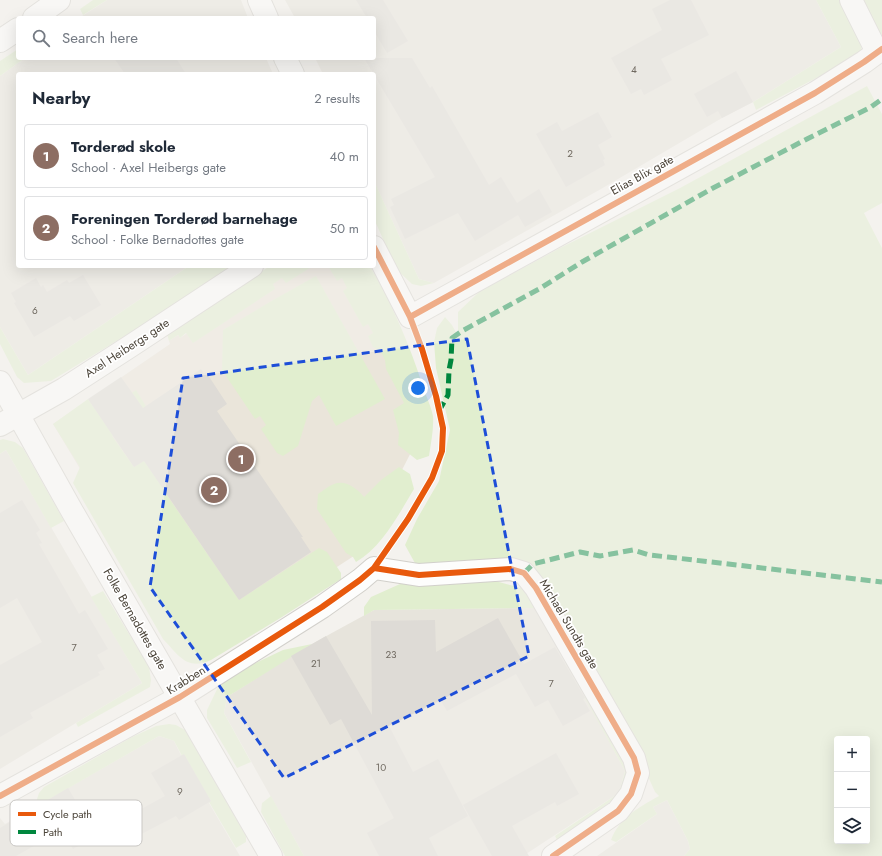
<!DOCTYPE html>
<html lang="en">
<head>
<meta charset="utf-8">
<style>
  body { margin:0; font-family:Jost,sans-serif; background:#f2f2f3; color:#1f2937 }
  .controls { position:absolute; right:12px; bottom:12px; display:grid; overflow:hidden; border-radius:4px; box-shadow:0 4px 16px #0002 }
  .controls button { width:36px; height:36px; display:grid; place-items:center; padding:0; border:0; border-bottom:1px solid #e0e1e3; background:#fff; color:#1f2937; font:20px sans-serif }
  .you { position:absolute; left:418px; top:388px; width:14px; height:14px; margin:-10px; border:3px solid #fff; border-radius:50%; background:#1a73e8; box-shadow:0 0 0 6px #1a73e833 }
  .badge { display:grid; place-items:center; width:26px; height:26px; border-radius:50%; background:#2563eb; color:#fff; font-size:13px; font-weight:700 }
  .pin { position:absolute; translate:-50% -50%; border:2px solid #fff; box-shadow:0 1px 4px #0006 }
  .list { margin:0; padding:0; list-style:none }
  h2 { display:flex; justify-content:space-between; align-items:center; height:52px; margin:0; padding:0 16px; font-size:17px }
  h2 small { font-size:13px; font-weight:400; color:#747a83 }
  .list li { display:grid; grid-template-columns:26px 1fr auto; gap:12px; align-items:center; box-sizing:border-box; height:64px; margin:0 8px 8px; padding:0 8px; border:1px solid #e0e1e3; border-radius:4px }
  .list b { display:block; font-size:15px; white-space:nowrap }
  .list p { margin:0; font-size:13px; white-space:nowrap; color:#747a83 }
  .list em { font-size:13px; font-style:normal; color:#747a83 }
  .icon { flex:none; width:22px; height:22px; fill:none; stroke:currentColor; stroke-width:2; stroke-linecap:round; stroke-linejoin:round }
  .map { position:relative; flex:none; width:882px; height:856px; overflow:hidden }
  .search { position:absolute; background:#fff; box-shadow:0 4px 16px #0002; left:16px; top:16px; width:360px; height:44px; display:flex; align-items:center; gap:10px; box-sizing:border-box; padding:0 14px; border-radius:4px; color:#747a83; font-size:15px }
  .panel { position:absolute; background:#fff; box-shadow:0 4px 16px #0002; left:16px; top:72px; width:360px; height:196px; border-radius:4px }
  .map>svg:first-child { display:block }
  .residential { fill:#e7e4dc }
  .education { fill:#eae5da }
  .green { fill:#e1eecf; fill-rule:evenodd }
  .building { fill:#dedbd6 }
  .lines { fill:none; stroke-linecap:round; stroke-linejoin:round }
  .minor-casing { stroke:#d2d0cb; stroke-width:24 }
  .minor { stroke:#fdfdfc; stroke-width:22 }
  .quiet { stroke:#00873e; stroke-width:5; stroke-dasharray:10 5; stroke-linecap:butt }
  .cycleway-casing { stroke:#fff; stroke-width:8 }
  .cycleway { stroke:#e8590c; stroke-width:6 }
  .marked { fill:none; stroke:#1d4ed8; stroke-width:3; stroke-dasharray:8 5; stroke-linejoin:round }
  .labels { text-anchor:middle; stroke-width:3.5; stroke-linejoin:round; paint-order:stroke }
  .number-label { font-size:10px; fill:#706a61 }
  .street-label { font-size:12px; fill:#4b4439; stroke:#fff }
  .key { fill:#fff; stroke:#c9c7c4; stroke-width:1 }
  .key-label { font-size:11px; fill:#4b4439 }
</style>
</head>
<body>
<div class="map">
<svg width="882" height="856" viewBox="0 0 882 856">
  <rect width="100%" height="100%" fill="#f4f2ee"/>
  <path class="residential" d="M107 0H241L248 18H79Z
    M285 0H816L841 47 753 102 722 118 601 189 434 283 419 279 374 181V74H323L315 58H374V18H295Z
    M25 58H266L273 74H18V266H189L28 375 0 327V76Z
    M6 450 142 683 0 769V454Z
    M537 608 556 646 566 664 567 663 625 771 619 793 523 856H304L224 713 227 697 291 656 330 634 374 610Z
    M159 736 174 741 181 755 184 754 211 801 209 803 240 856H0V818L5 824Z
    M667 800 688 841 690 849 684 856H597L657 814 653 807Z"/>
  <path class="education" d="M287 266H353L426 423 360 552 201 655 129 550 53 424 170 344 169 341 178 335 180 338Z"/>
  <path class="green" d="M93 0H107L83 15 80 9Z
    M816 0H841C848 14 864 38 861 52L820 76 756 110 753 102 841 47Z
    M861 0H882V35L875 28Z
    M18 49V58H25L0 76V61Z
    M867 86 882 114V203L864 213 882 248V856H684L690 849 688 841 667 800 653 807 657 814 616 842 611 840C619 818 639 807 659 796L655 792 628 732 562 617 565 614 558 607 540 577 416 565 405 545 417 519 439 481 450 430 436 368 434 342 437 328 445 317 452 325 458 336V312L479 292 560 248 680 188ZM837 739H867V841H837Z
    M376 185 419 279 434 283 421 286 412 284 397 270 374 219V186Z
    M189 266H231L151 320 51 381 24 383 17 377 0 344V327L28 375Z
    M270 266H313L286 283 282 278 273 284 275 289 193 343 186 333 180 338 178 335 169 341 167 334 178 325Z
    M328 266H370C392 304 410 345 423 387 426 396 431 406 433 416 434 428 431 443 429 456L417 460 398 445 399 433 393 410 404 403 386 369 385 360 382 354 378 350 373 347 368 336 373 333 368 324 363 327 343 291 347 288 342 278 337 281Z
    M316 276 385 399 336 426 319 395 312 401 298 446 283 456 277 453 261 429 266 425 260 416 255 419 222 370 223 330 268 303Z
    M136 390 149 411 112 436 134 467 151 456 173 489 166 494 239 600 319 548 327 552 341 573V579L282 617 211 660C187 671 179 656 163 639L73 483 80 467 53 424 88 399 99 415Z
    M3 439 15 442 23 448 64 521 51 528 6 450 0 454V440Z
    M399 467 410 474 414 489C399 514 382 547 356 562L353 557 346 553 317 509 318 494C323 491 328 486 334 484 345 479 358 489 364 497L381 480Z
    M484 578 525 589 537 608 374 610 364 616V607L371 597 400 584Z
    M103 591 149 667 151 680 150 687 78 727 76 723 142 683 91 597Z
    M312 644 227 697 224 713 251 762 237 768 207 718V710L219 685 249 666 283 650Z
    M586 697 594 704 626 765 629 774 623 793 557 840 555 836 619 793 625 771 585 698Z
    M169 724 176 725 185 730 246 836V842L236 848 209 802 211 801 182 756 174 741 159 736 34 808 39 793 44 787 132 737 156 726Z
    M271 796 304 856H285L261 812 262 803Z"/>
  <path class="building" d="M356 0H383L408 41 387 53 374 31V18H367Z
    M670 0H691L709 35 661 59 672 80 644 95 641 89 631 94 611 58 662 30 652 9Z
    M114 58H176L186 74H125Z
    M364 58H412L430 88 432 86 489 185 501 177 517 203 539 189 552 212 525 227 518 215 475 241 458 213 405 239 390 207 394 205 391 199 435 177Z
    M736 71 753 102 722 118 718 111 707 117 694 94Z
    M598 112 612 137 598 145 605 159 603 160 605 165 566 187 536 134 557 122 562 131Z
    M83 275 101 305 74 321 70 316 34 337 14 303 16 302 11 293 36 278 41 287 43 285 47 292 67 280 69 283Z
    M201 369 204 374 206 372 227 404 217 411 303 537H301L311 552 239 600 144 461 134 467 88 399 121 377 143 408Z
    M22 500 40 530 36 533 42 543 39 544 79 614 85 610 108 649 97 655 105 669 98 672 100 675 30 713 33 718 0 737V665L42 642 17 598 0 608V513Z
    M498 618 524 664 555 647 585 698 583 699 590 711 563 726 548 700 535 707 516 674 447 711 441 701 389 726 413 772 438 759 468 816 429 838 438 856H379L367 833 394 818 341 719 330 725 291 656 326 636 372 715 371 621 435 620 436 652Z
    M556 753 579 794 557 806 555 802 512 826 529 856H492L463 805Z
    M184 754 211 801 179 820 176 816 126 842 116 823 165 796 151 773Z
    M68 788 96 835 73 849 62 830 16 856H0V828Z"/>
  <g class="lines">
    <defs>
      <path id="minor" d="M259 0 267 18
        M851 0 877 52
        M34 18 59 0
        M0 41 18 29
        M285 58 293 74
        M374 247 410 317 815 93 864 62 882 49
        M0 382 72 511 271 856
        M0 425 64 389 129 347 252 266
        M0 796 180 697 322 607 360 580 374 568 419 575 511 569 524 573 536 588 634 758 638 773 631 794 618 811 553 856"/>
    </defs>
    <use href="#minor" class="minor-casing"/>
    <use href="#minor" class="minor"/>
    <path class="quiet" d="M439 411 448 395 449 370 451 360 452 338 462 331 539 289 582 262 713 188 807 139 871 107 882 99
      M524 573 533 564 580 552 600 556 633 550 649 555 668 557 882 582"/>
    <defs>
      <path id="cycleway" d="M410 317 815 93 864 62 882 49
        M374 568 419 575 511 569 524 573 536 588 634 758 638 773 631 794 618 811 553 856
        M0 796 180 697 322 607 360 580 374 568 408 519 432 478 442 451 443 428 436 396 422 349 410 317 374 247"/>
    </defs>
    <use href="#cycleway" class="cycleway-casing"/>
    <use href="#cycleway" class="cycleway"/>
  </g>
  <path d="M0 0H882V856H0ZM467 339 529 656 284 778 150 587 183 378Z" fill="#f4f2ee" fill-opacity=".55" fill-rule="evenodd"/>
  <path class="marked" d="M467 339 529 656 284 778 150 587 183 378Z"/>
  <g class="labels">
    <g class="number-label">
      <text x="634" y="73">4</text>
      <text x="570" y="157">2</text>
      <text x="35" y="314">6</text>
      <text x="74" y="651">7</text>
      <text x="391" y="658">23</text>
      <text x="316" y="667">21</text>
      <text x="551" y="687">7</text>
      <text x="381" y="771">10</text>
      <text x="180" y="795">9</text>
    </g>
    <g class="street-label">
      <text transform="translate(642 175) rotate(-29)" y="4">Elias Blix gate</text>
      <text transform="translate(127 348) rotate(-33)" y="4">Axel Heibergs gate</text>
      <text transform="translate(135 619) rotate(60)" y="4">Folke Bernadottes gate</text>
      <text transform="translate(569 624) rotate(59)" y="4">Michael Sundts gate</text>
      <text transform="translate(186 680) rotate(-32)" y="4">Krabben</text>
    </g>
  </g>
  <rect x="10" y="800" width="132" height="46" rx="6" class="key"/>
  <rect x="18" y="812" width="18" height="4" fill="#e8590c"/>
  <rect x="18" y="830" width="18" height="4" fill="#00873e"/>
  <g class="key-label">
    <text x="43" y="818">Cycle path</text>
    <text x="43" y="836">Path</text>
  </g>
</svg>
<div class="controls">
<button>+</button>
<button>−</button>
<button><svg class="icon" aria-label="layers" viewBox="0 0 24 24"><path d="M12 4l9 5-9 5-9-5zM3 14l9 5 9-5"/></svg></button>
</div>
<div class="you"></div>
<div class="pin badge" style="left:241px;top:459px;background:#8d6e63">1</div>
<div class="pin badge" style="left:214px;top:490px;background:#8d6e63">2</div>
<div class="search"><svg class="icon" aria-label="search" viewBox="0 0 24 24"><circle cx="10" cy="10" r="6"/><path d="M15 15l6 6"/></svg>Search here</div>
<section class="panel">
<h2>Nearby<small>2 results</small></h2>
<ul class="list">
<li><span class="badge" style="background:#8d6e63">1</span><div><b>Torderød skole</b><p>School · Axel Heibergs gate</p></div><em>40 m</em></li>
<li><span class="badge" style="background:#8d6e63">2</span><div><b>Foreningen Torderød barnehage</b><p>School · Folke Bernadottes gate</p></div><em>50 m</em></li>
</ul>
</section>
</div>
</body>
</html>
